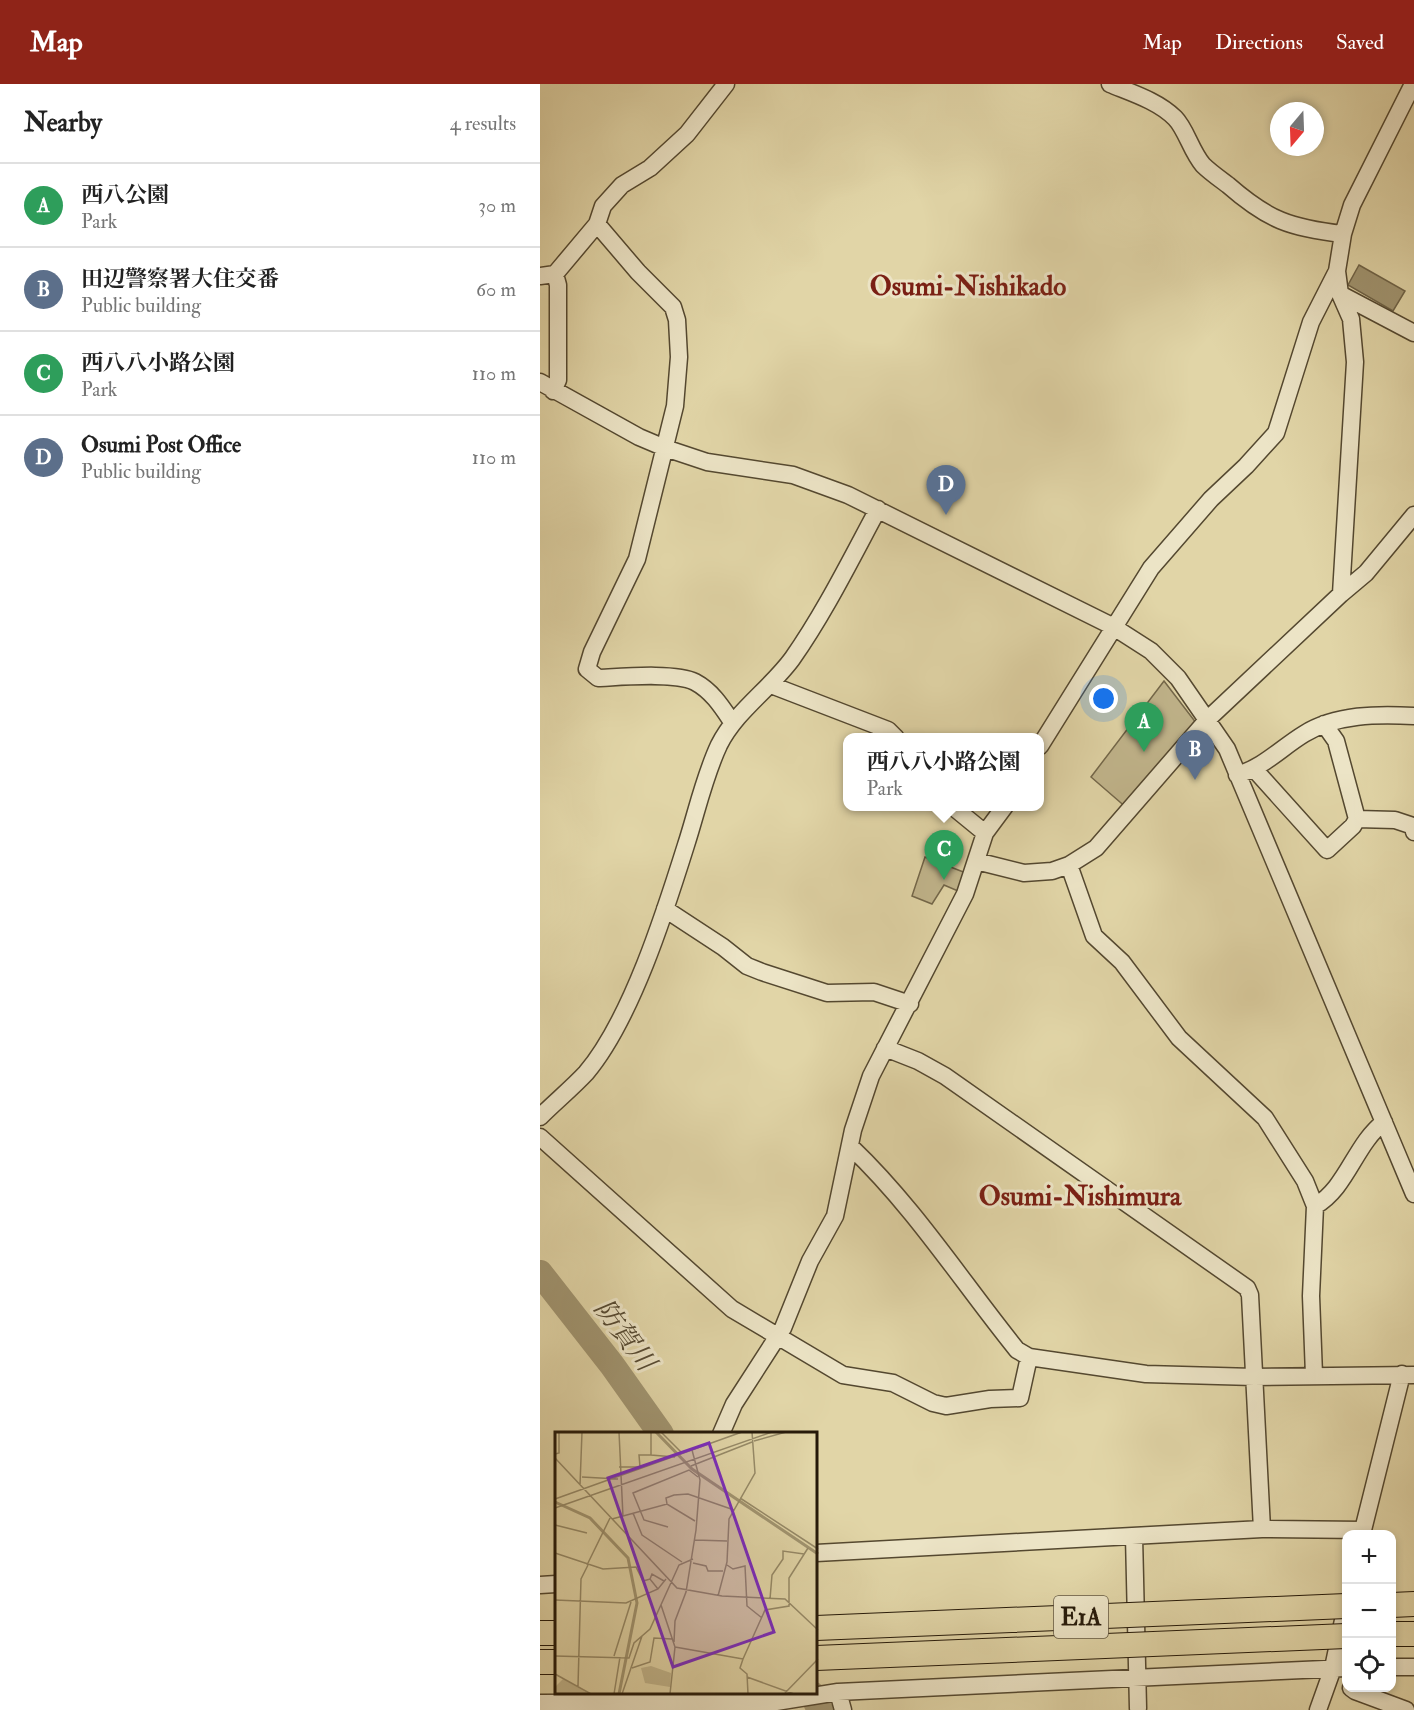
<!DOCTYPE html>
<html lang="en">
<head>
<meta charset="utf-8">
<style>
  body { margin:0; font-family:"IM FELL Double Pica","Noto Serif JP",serif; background:#f2f2f2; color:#222 }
  .controls { position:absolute; right:18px; bottom:18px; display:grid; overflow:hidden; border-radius:12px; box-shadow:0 3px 9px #0003 }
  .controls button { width:54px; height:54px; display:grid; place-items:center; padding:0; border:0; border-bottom:2px solid #e0e0e0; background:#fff; color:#222; font:30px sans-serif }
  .compass { position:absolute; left:730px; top:18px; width:54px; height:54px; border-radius:50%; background:#fff; box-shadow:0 3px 9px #0003; rotate:199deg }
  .you { position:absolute; left:564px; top:615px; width:21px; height:21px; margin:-15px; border:4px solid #fff; border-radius:50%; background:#1a73e8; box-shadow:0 0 0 9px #1a73e833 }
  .badge { display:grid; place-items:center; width:39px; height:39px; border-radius:50%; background:#8f2418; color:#fff; font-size:20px; font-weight:700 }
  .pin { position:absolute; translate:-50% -50px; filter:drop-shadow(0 2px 3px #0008) }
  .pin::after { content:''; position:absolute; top:32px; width:21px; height:18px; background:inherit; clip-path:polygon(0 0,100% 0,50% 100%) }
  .popup { position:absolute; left:303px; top:649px; width:201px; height:78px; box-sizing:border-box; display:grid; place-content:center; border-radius:12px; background:#fff; filter:drop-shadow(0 2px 4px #0005); font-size:20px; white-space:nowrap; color:#767676 }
  .popup b { font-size:22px; color:#222 }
  .popup::after { content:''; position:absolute; left:50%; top:100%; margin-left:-12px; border:12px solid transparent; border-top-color:#fff }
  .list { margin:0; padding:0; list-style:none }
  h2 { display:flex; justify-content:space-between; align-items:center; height:78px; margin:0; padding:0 24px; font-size:26px }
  h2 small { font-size:20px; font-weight:400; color:#767676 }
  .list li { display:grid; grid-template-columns:39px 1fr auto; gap:18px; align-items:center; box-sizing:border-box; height:84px; padding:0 24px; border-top:2px solid #e0e0e0 }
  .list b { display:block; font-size:22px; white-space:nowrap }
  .list p { margin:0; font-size:20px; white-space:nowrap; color:#767676 }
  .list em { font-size:20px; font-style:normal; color:#767676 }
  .icon { flex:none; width:33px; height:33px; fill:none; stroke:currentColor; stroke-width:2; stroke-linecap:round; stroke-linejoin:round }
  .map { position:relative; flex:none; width:874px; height:1626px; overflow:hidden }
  header { display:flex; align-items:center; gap:36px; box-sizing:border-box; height:84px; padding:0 30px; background:#8f2418; color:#fff }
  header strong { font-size:28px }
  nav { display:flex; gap:33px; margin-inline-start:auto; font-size:21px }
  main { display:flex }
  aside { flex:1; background:#fff }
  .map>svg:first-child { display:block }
  .green { fill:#c1b58c; stroke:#73674a; stroke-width:1.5 }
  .water { fill:#a19571; stroke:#6f6347; stroke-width:1.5 }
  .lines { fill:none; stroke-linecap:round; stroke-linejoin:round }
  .river { stroke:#a19571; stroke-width:26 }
  .minor-casing { stroke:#544830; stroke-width:19 }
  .highway-casing { stroke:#251909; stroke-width:26 }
  .minor { stroke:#ece4c6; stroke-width:16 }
  .highway { stroke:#e1d5a7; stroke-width:24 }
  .highway-bridge-casing { stroke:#251909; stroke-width:26; stroke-linecap:butt }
  .highway-bridge { stroke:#e1d5a7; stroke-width:24 }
  .labels { text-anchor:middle; stroke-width:6; stroke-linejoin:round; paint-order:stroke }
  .shield { fill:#ece4c6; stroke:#615642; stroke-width:1.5 }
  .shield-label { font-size:24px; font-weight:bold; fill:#251909 }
  .neighbourhood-label { font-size:27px; font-weight:bold; fill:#7a1f14; stroke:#ece4c6 }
  .water-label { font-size:27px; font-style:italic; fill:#574b33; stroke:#ece4c6 }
  .inset-river { fill:none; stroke:#a19571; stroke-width:3 }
  .inset-road { fill:none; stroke:#968a68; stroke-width:1.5 }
  .view { fill:#7b2cbf; fill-opacity:0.15; stroke:#7b2cbf; stroke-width:3 }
  .inset-edge { fill:none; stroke:#251909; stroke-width:3 }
</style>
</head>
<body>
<header>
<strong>Map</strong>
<nav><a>Map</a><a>Directions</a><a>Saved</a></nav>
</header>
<main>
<aside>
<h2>Nearby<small>4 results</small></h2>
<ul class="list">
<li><span class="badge" style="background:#2e9e5b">A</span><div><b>西八公園</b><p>Park</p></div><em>30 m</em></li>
<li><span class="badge" style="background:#5c6f8a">B</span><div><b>田辺警察署大住交番</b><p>Public building</p></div><em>60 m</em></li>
<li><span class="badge" style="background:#2e9e5b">C</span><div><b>西八八小路公園</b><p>Park</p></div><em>110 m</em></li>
<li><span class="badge" style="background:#5c6f8a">D</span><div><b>Osumi Post Office</b><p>Public building</p></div><em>110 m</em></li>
</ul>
</aside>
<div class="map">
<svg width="874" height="1626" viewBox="0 0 874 1626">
  <rect width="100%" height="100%" fill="#e1d5a7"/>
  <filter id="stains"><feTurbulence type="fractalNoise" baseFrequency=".00333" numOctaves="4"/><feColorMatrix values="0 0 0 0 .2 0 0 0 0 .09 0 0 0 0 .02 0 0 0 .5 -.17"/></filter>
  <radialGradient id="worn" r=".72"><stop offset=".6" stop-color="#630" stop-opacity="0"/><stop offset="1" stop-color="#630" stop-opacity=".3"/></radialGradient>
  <path class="green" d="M624 597 660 644 588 725 551 693Z
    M385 773 431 791 425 810 404 801 392 820 372 812Z"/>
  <path class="water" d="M819 181 865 207 853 227 808 201Z"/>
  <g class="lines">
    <path class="river" d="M0 1189 72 1281 121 1350
      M272 1610 280 1626"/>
    <defs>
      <path id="minor" d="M570 0C592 9 618 17 635 34 646 45 651 67 663 81 670 88 680 95 688 101 728 136 750 144 803 150
        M57 140 98 188 133 223 137 236 139 273 135 322 97 475 52 568 47 585 58 594C80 593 136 588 155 598 172 607 182 623 192 638
        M0 192 15 190 57 140 63 122 82 101 110 84 147 50 186 0
        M800 210 874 249
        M0 298 99 353 125 364 167 378 253 391 308 411 572 542 611 567 638 594 687 665 874 1110
        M13 307 18 296V201L15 190
        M801 510 815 278 811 235 800 210 797 187 803 150 812 121 873 0
        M231 601 348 646 356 654
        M784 640 796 657 817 735 855 736 873 742 874 748
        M500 662 611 484 671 415 706 382 736 349 771 238 797 187
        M715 686 787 766 813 742 817 735
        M697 691C724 683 741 664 764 650 796 630 838 630 874 632
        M412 722 445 749
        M436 777 484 789 512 787 529 781 556 764 668 635 801 510 826 489 874 431
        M529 781 554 852 582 878 639 954 725 1034 765 1097 775 1122 771 1212 774 1291
        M125 825 183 863 207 882 222 888 287 909 334 908 370 920
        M0 1033C15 1018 32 1004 46 989 91 936 125 828 146 761 157 727 164 693 179 661 196 627 229 606 252 575 285 528 311 475 338 425
        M0 1053 192 1225 303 1291 353 1299 393 1319 406 1322 450 1315 480 1314 489 1273
        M311 1063C375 1124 422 1198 477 1266L489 1273 606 1290 714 1293 874 1291
        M775 1122C807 1104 815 1060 844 1038
        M181 1350 194 1320 243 1244 270 1177 295 1132 313 1046 331 992 425 810 445 749 465 722
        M722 1445 823 1446
        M822 1450 862 1290
        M594 1452 598 1624
        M276 1469 722 1445 710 1211 707 1204 405 992 378 977 345 964
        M0 1501 16 1500
        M852 1583H874
        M811 1604 815 1607 866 1626
        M298 1608 303 1626
        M0 1619 236 1618 298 1608 806 1584
        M778 1626 793 1584 806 1522"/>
      <path id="highway" d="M852 1521 874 1520
        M0 1549H16
        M852 1550H874
        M0 1578H16"/>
    </defs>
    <use href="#minor" class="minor-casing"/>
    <use href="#highway" class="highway-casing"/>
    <use href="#minor" class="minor"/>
    <use href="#highway" class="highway"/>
    <defs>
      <path id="highway-bridge" d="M276 1544 806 1522
        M276 1574 806 1552"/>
    </defs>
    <use href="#highway-bridge" class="highway-bridge-casing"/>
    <use href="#highway-bridge" class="highway-bridge"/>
  </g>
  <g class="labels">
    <rect class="shield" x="514" y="1512" width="54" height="42" rx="4.5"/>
    <g class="shield-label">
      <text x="541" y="1541">E1A</text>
    </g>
    <g class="neighbourhood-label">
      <text x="428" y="211">Osumi-Nishikado</text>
      <text x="540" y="1121">Osumi-Nishimura</text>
    </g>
    <g class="water-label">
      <text transform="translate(85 1251) rotate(53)" y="9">防賀川</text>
    </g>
  </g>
  <g transform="translate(15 1348)">
    <rect width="262" height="262" fill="#e1d5a7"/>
    <path d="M96 234 116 241 115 255 90 251 86 236ZM8 247 34 262H0V255Z" fill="#c1b58c"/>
    <path class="inset-river" d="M101 0 137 37 263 122M0 70 35 86 73 126 82 171 64 262"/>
    <path class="inset-road" d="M64 0 68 85M96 0V23L120 25M106 0 127 21M199 9 231 0M0 22 4 21V0M0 26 122 156 167 164 230 167 263 198M136 34 197 10M64 35H85L84 23H96M27 45 63 47M25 53 27 0M185 66 263 117M0 67 187 0M112 72 111 66 119 63 133 62 179 78M0 76 217 0M78 81 87 103 127 130M57 87 112 72 140 89M0 93 32 101M113 95 89 88 78 61 134 38 143 45M140 108 172 109M0 121 48 137 81 135 88 149 95 147 103 157M138 131 151 134 153 139H168M32 133 55 86M172 133 178 137 190 134 192 174 207 186M95 147 97 142 109 149M163 164 172 130 174 87 200 41 197 0M215 167 217 143 228 127V119L249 122M0 168 71 171 103 157 111 147M106 173 120 215 115 262M119 210 120 189 131 160 141 98 145 48 137 18M120 215 188 227M0 224 74 226 79 211 95 197 124 133 138 127M59 224 76 170M77 236 95 230 99 206 117 207M0 242 36 262M192 245 239 262M23 254 26 147 33 133M230 261 263 227M59 262 65 225M67 262 87 204M193 262 192 242 185 236 188 227 210 178 234 174V146L253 116"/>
    <path class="view" d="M154 11 219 200 118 235 53 46Z"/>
    <rect width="262" height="262" class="inset-edge"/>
  </g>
  <rect width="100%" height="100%" filter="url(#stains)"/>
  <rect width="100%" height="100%" fill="url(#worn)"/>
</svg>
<div class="controls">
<button>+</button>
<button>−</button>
<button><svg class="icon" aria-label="locate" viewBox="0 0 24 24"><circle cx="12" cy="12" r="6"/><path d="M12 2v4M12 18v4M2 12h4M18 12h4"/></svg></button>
</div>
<svg class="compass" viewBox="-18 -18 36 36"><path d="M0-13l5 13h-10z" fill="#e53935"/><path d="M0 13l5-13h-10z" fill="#767676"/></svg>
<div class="you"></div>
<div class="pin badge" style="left:604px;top:668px;background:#2e9e5b">A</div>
<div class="pin badge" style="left:655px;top:696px;background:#5c6f8a">B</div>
<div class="pin badge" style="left:404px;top:796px;background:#2e9e5b">C</div>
<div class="popup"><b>西八八小路公園</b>Park</div>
<div class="pin badge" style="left:406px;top:431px;background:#5c6f8a">D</div>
</div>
</main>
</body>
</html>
